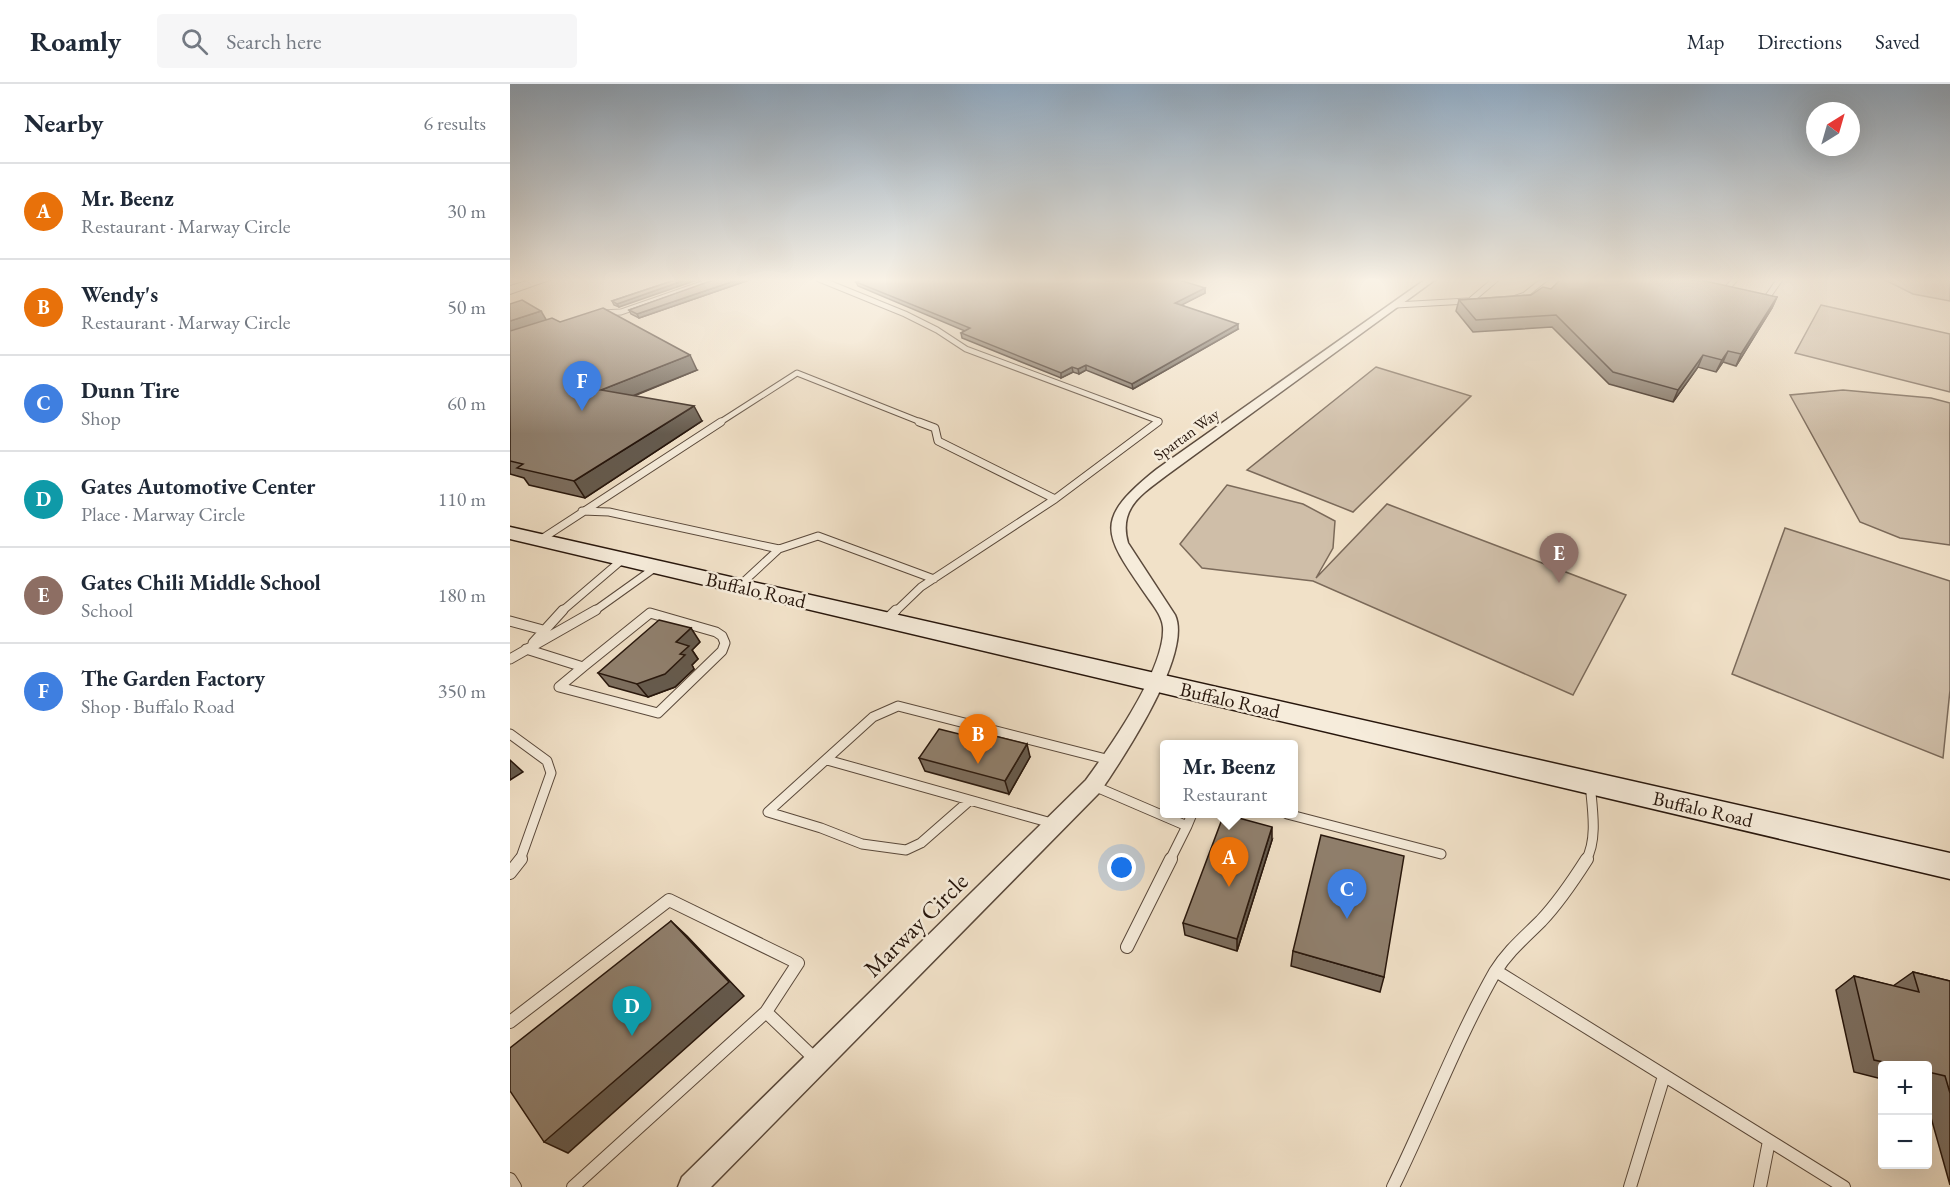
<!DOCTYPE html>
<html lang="en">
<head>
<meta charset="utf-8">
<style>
  body { margin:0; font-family:"EB Garamond",serif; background:#f6f6f7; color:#1f2937 }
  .controls { position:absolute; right:18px; bottom:18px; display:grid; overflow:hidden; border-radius:6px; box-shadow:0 6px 24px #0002 }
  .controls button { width:54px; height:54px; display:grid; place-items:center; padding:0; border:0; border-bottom:2px solid #e0e1e3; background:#fff; color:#1f2937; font:30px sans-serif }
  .compass { position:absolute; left:1296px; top:18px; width:54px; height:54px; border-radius:50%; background:#fff; box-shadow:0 6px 24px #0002; rotate:37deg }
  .you { position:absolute; left:612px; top:784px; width:21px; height:21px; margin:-15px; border:4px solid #fff; border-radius:50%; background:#1a73e8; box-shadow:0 0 0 9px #1a73e833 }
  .badge { display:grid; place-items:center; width:39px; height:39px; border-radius:50%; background:#8f2418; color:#fff; font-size:20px; font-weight:700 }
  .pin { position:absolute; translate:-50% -50px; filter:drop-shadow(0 2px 3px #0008) }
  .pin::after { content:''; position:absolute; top:32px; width:21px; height:18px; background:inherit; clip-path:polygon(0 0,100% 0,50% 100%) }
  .popup { position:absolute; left:650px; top:656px; width:138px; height:78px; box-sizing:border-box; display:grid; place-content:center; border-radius:6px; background:#fff; filter:drop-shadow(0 2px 4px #0005); font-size:20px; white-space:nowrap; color:#747a83 }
  .popup b { font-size:22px; color:#1f2937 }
  .popup::after { content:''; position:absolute; left:50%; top:100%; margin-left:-12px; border:12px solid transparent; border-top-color:#fff }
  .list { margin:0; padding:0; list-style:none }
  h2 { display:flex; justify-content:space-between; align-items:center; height:78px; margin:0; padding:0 24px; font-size:26px }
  h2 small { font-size:20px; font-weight:400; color:#747a83 }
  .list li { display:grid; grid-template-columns:39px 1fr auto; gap:18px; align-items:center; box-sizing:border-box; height:96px; padding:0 24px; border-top:2px solid #e0e1e3 }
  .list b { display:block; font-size:22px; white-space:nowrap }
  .list p { margin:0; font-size:20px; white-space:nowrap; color:#747a83 }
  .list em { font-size:20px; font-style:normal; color:#747a83 }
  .icon { flex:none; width:33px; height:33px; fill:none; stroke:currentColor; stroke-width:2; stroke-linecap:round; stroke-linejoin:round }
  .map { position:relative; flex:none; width:1440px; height:1103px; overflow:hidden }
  header { display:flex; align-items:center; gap:36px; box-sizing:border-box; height:84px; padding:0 30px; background:#fff; border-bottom:2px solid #e0e1e3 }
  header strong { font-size:28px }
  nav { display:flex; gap:33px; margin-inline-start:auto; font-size:21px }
  .search { width:420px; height:54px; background:#f6f6f7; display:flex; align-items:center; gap:15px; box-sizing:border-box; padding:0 21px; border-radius:6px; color:#747a83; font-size:22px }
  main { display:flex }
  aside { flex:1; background:#fff }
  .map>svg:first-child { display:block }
  .green { fill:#cfbea8; stroke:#7b6a5a; stroke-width:1.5 }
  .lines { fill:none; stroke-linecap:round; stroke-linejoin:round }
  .service-far3-casing { stroke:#5a493b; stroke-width:7 }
  .service-far2-casing { stroke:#5a493b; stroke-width:9 }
  .service-far1-casing { stroke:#5a493b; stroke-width:11 }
  .service-casing { stroke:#5a493b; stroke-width:14 }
  .minor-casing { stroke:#5a493b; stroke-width:3 }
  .tertiary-casing { stroke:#5a493b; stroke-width:2 }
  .secondary-casing { stroke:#27160c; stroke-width:3 }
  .service-far3 { stroke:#f6ecdb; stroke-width:5 }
  .service-far2 { stroke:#f6ecdb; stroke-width:7 }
  .service-far1 { stroke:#f6ecdb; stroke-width:9 }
  .service { stroke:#f6ecdb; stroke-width:12 }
  .minor { fill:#f6ecdb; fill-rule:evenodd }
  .tertiary { fill:#f6ecdb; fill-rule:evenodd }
  .secondary { fill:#f6ecdb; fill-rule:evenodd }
  .wall { fill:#7c6e5f; stroke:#27160c; stroke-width:1.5 }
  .shaded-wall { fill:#655a4d; stroke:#27160c; stroke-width:1.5 }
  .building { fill:#90806e; stroke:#27160c; stroke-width:1.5 }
  .labels { text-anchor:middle; stroke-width:5; stroke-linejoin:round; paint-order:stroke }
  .far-street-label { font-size:16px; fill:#27160c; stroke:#f6ecdb }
  .street-label { font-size:20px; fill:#27160c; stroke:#f6ecdb }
  .near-street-label { font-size:24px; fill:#27160c; stroke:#f6ecdb }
</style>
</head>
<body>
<header>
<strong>Roamly</strong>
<div class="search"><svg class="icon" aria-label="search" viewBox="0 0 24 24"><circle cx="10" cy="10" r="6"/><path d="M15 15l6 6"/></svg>Search here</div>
<nav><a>Map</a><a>Directions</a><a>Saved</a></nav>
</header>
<main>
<aside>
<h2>Nearby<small>6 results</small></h2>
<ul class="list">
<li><span class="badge" style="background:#e8710a">A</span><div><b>Mr. Beenz</b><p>Restaurant · Marway Circle</p></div><em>30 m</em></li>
<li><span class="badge" style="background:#e8710a">B</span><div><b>Wendy's</b><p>Restaurant · Marway Circle</p></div><em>50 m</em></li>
<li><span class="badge" style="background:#3f7fe0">C</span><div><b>Dunn Tire</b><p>Shop</p></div><em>60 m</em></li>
<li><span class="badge" style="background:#0f9aa8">D</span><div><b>Gates Automotive Center</b><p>Place · Marway Circle</p></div><em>110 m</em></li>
<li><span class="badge" style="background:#8d6e63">E</span><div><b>Gates Chili Middle School</b><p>School</p></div><em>180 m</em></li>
<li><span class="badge" style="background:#3f7fe0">F</span><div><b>The Garden Factory</b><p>Shop · Buffalo Road</p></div><em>350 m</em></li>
</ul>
</aside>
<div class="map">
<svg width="1440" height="1103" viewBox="0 0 1440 1103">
  <rect width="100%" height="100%" fill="#f1e1c8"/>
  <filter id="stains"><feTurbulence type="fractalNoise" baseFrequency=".00333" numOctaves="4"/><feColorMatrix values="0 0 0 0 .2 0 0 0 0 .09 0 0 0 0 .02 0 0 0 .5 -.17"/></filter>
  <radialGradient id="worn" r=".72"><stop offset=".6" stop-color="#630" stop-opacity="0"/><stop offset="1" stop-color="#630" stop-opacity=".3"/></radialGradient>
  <path class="green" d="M1373 195H1440V217L1403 210Z
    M1311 221 1440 250V308L1285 269Z
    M866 283 961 312 843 428 737 386Z
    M1333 306 1421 314 1440 319V461L1390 454 1350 438 1280 311Z
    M717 401 793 420 825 437 823 464 806 494 877 420 1116 511 1063 611 803 497 692 484 670 460Z
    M1275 444 1440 497V606L1433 674 1222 590Z"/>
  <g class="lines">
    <defs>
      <path id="service-far3" d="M309 195 395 230 427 246 456 265 649 337 646 339
        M1218 209 1214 208 1225 195
        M1006 214 1015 211 1035 195
        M960 217 986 195
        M1251 217 1254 218 1270 195
        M886 221 957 217
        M92 229 111 228 206 195
        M209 339 287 289 413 339"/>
      <path id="service-far2" d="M545 415 648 338
        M72 427 99 428 269 465 308 452 424 495
        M30 456 211 338
        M229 502 269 465
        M51 528 113 475
        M83 528 146 483
        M385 528 411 503 545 415 428 357 425 344 409 338"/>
      <path id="service-far1" d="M376 536 386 526
        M0 537 33 546
        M23 559 53 526
        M16 565 73 583 49 603
        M0 575 86 526
        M49 603 148 629 212 567 215 559 212 552 206 548 140 529 73 583
        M0 650 37 677 41 689 10 776
        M317 676 545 740
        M584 702 677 742 682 730
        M459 717 411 759 396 766 352 760 311 744 258 728 363 633 388 622 600 676
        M777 730 931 770
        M660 776 677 742
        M1076 776C1088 755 1082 723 1080 699"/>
      <path id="service" d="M0 789 11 775
        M617 863 661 775
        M986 887 1334 1103
        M0 938 159 816 288 879 256 928 305 975
        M0 1095 5 1103
        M63 1103 256 928
        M883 1103C918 1032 946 957 985 888 998 867 1014 854 1031 837 1049 818 1063 797 1077 775
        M1120 1103 1154 992
        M1250 1103 1259 1057"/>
      <path id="minor" d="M916 195H926L657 391C632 410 608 424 618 459L665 531C683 570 613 674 590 708L201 1103H168L172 1093 576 696C600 663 656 583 653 543 652 531 642 520 636 511 593 449 583 436 647 385Z"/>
      <path id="tertiary" d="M23 195H42L0 210V202Z"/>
      <path id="secondary" d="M0 443 1440 769V795L0 455Z"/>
    </defs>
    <use href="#service-far3" class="service-far3-casing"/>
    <use href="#service-far2" class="service-far2-casing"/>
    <use href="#service-far1" class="service-far1-casing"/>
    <use href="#service" class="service-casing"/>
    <use href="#minor" class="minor-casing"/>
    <use href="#tertiary" class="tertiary-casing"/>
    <use href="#secondary" class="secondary-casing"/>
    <use href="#service-far3" class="service-far3"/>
    <use href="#service-far2" class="service-far2"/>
    <use href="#service-far1" class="service-far1"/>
    <use href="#service" class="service"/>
    <use href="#minor" class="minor"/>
    <use href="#tertiary" class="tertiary"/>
    <use href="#secondary" class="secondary"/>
  </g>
  <path class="wall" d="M168 195 109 223 104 221 102 217Z
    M242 195 129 234 121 230 119 226 206 196Z
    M346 198 695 204V209L671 221 728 245 623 305 576 286 569 290 563 288 551 294 452 254 451 249 455 247 348 202Z
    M1041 205 1267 213 1262 224 1226 282 1213 278 1206 288 1188 283 1163 318 1099 300 1042 243 963 248 946 227 949 216 1021 211Z
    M0 220 36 236 50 238 187 286 124 312 192 337 75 414 19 401 14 394 0 390Z
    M190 558 182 566 188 575 182 581 184 585 165 603 138 613 99 602 88 589Z
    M520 673 499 710 415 687 409 674Z
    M762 756 727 867 675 851 673 839Z
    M783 867 874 893 870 908 781 882Z
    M1403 888 1440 897V1101L1418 1023V981H1372V995L1344 988 1326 906 1344 892 1383 902Z"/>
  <path class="shaded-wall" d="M178 195H190L109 223 107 220Z
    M230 195H242L129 234 127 230Z
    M695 204V209L666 224 665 219Z
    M1267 213 1262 224 1226 282 1231 270Z
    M31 227 40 242 0 255V237Z
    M728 240V245L623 305 622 300Z
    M1218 267 1213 278 1206 288 1212 276Z
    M180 271 187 286 100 321 91 306Z
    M1193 271 1188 283 1163 318 1168 306Z
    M576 281V286L569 290 568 285Z
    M562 283 563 288 551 294V289Z
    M184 322 192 337 75 414 64 397Z
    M181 544 190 558 182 566 188 575 182 581 184 585 165 603 138 613 127 600 166 558Z
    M517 660 520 673 499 710 495 697Z
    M0 676 13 688 0 696Z
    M762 743V756L727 867V855Z
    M161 837 177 852 234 912 58 1069 34 1058Z"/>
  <path class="building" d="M168 195H178L107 220 102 217Z
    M206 195H230L127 230 119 226Z
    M354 195H666L695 204 665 219 728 240 622 300 576 281 568 285 562 283 551 289 451 249 460 244 346 198Z
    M1051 195H1186L1267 213 1231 270 1218 267 1212 276 1193 271 1168 306 1103 288 1046 231 966 236 949 216 1021 211 1033 203 1041 205Z
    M12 216 31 227 0 237V220Z
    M93 224 180 271 91 306 184 322 64 397 7 384 13 380 0 377V247L42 234 50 238Z
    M149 536 181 544 166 558 179 562 170 570 175 571 155 590 127 600 88 589Z
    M429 645 473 656 477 650 517 660 495 697 409 674Z
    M714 730 762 743 727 855 673 839Z
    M811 751 894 772 874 893 783 867Z
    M161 837 219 898 34 1058 0 1007V964Z
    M1403 888 1440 897V1009L1435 992 1418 988V981H1388L1364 976 1344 892 1409 908Z"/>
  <linearGradient id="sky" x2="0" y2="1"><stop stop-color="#90aac2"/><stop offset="0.56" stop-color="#f9f2e6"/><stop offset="1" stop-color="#f9f2e6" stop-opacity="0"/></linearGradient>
  <rect width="1440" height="350" fill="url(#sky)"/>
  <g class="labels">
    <g class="far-street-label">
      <text transform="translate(676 350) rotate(-36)" y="6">Spartan Way</text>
    </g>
    <g class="street-label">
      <text transform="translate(246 506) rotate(13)" y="7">Buffalo Road</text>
      <text transform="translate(720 616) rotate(13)" y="7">Buffalo Road</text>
      <text transform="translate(1193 725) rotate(13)" y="7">Buffalo Road</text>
    </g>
    <g class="near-street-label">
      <text transform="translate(406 841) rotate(-45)" y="8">Marway Circle</text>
    </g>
  </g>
  <rect width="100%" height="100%" filter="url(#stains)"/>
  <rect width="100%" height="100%" fill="url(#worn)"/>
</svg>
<div class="controls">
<button>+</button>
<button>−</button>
</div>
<svg class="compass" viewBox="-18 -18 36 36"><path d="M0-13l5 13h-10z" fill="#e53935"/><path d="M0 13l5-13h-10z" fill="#747a83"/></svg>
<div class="you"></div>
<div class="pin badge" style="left:719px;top:803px;background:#e8710a">A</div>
<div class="popup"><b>Mr. Beenz</b>Restaurant</div>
<div class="pin badge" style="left:468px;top:680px;background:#e8710a">B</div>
<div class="pin badge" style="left:837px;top:835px;background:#3f7fe0">C</div>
<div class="pin badge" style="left:122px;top:952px;background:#0f9aa8">D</div>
<div class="pin badge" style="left:1049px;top:499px;background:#8d6e63">E</div>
<div class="pin badge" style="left:72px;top:327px;background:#3f7fe0">F</div>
</div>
</main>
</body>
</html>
